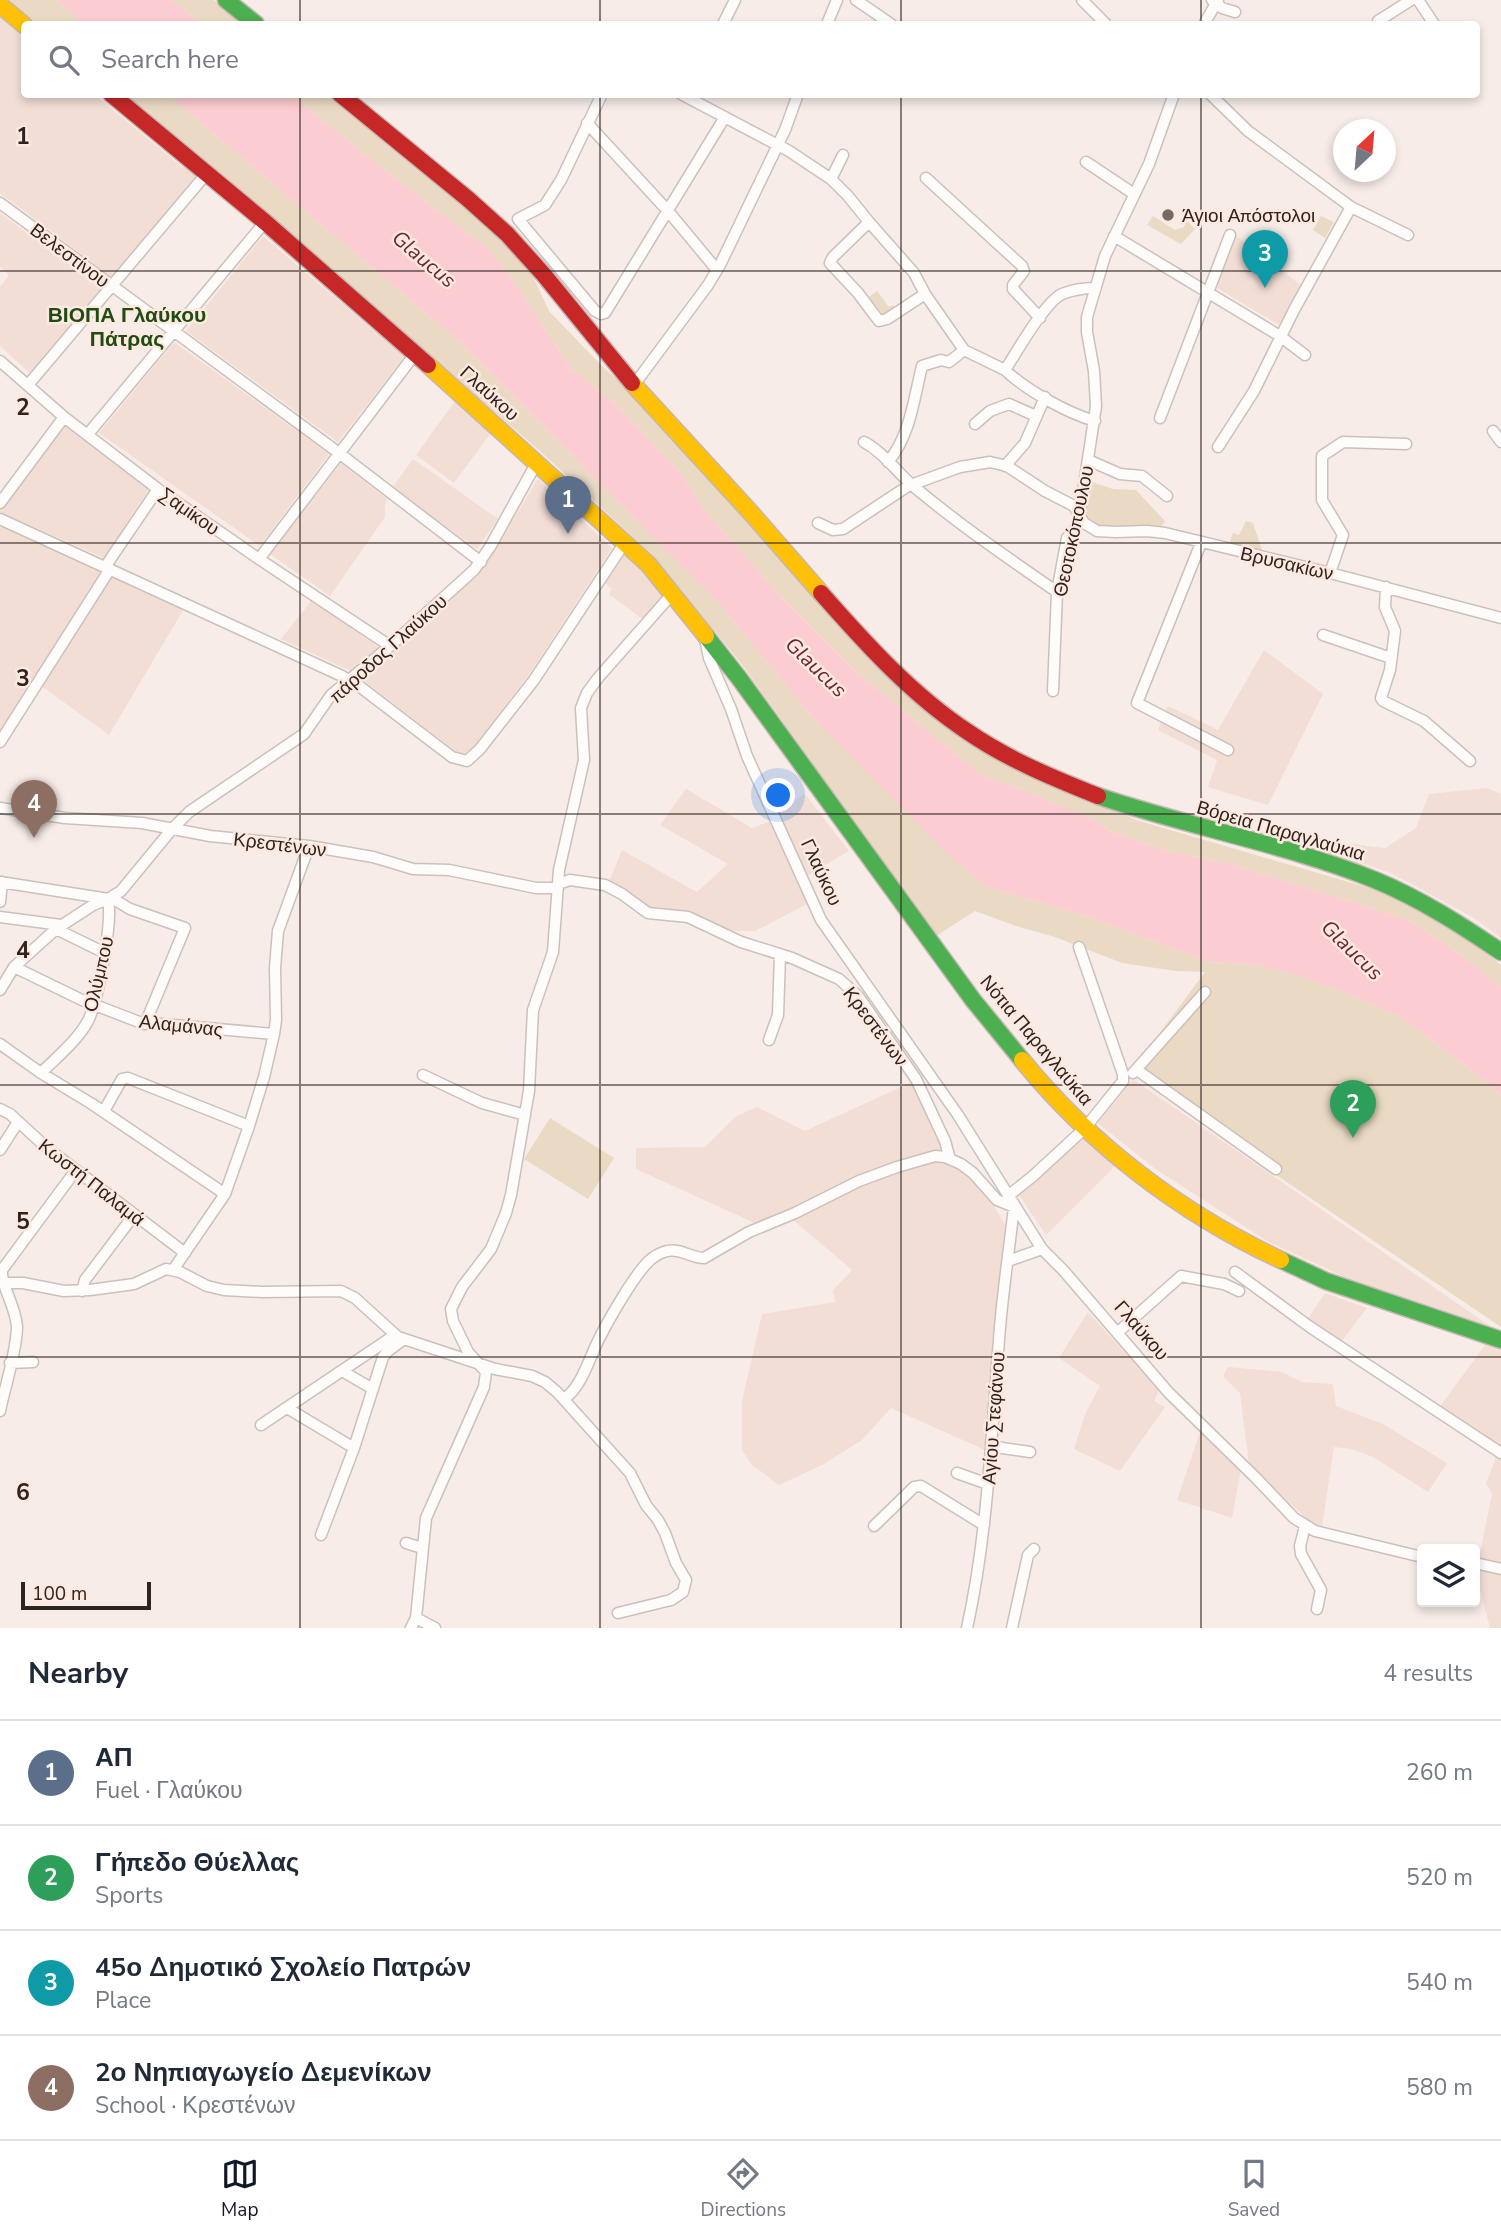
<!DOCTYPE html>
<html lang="en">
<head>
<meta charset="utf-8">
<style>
  body { margin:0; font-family:"Nunito Sans",sans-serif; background:#f6f6f7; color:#1f2937 }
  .controls { position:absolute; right:21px; bottom:21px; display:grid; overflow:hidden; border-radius:7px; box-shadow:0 4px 10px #0003 }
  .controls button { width:63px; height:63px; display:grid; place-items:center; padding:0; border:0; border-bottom:2px solid #e0e1e3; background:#fff; color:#1f2937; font:35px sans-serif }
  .compass { position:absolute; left:1333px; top:119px; width:63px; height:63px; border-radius:50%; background:#fff; box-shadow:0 4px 10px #0003; rotate:26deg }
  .scale { position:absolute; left:21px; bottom:18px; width:130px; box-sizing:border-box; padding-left:7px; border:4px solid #2d231f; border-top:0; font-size:19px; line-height:24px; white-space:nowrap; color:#2d231f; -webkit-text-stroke:5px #fee9e0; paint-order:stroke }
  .you { position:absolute; left:779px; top:796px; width:24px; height:24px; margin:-18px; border:5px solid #fff; border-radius:50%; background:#1a73e8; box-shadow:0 0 0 10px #1a73e833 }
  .badge { display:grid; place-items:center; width:46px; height:46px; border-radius:50%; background:#111827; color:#fff; font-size:23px; font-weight:700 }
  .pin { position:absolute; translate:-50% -58px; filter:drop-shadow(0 2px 4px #0008) }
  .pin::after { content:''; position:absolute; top:37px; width:24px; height:21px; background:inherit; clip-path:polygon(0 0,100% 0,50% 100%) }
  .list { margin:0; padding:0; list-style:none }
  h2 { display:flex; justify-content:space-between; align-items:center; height:91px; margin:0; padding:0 28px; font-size:30px }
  h2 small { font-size:23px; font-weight:400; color:#747a83 }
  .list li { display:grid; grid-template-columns:46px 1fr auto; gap:21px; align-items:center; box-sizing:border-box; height:105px; padding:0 28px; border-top:2px solid #e0e1e3 }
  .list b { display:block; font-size:26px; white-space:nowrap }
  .list p { margin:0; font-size:23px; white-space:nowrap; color:#747a83 }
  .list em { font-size:23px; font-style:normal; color:#747a83 }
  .icon { flex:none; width:38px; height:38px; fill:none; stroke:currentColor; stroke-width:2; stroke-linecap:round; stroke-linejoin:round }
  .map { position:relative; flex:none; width:1501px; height:1628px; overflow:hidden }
  .search { position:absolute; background:#fff; box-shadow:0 4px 10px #0003; left:21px; right:21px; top:21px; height:77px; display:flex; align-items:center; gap:18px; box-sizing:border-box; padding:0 24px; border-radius:7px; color:#747a83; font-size:26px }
  .sheet { height:511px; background:#fff }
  nav { display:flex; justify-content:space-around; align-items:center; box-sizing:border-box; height:98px; border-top:2px solid #e0e1e3; background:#fff; font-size:19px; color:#747a83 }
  nav a { display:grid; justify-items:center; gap:4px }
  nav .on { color:#111827 }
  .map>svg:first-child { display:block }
  .built { fill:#f2ded5 }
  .green { fill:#eadac4 }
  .water { fill:#fbccd1 }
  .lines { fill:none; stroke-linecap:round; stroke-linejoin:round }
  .street-casing { stroke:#cac1bc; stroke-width:13 }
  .fast-casing { stroke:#c6b6b2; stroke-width:19 }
  .slow-casing { stroke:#c6b6b2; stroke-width:19 }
  .jam-casing { stroke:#c6b6b2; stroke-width:19 }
  .street { stroke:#fefcfb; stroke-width:10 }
  .fast { stroke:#4caf50; stroke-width:16 }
  .slow { stroke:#ffc107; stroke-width:16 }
  .jam { stroke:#c62828; stroke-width:16 }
  .grid { fill:none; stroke:#2d231f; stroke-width:2; stroke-opacity:0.55 }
  .poi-dot { fill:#746965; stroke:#fee9e0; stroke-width:2.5 }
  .labels { text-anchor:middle; stroke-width:5; stroke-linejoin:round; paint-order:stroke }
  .poi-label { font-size:19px; fill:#2d231f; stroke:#fee9e0; text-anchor:start }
  .street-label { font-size:19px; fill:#2d231f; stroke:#fee9e0 }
  .water-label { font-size:21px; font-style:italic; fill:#6d2436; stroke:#fee9e0 }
  .neighbourhood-label { font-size:21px; font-weight:bold; fill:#1f4c12; stroke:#fee9e0 }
  .grid-label { font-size:23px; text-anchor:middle; font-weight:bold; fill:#2d231f; stroke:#fee9e0; stroke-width:5; stroke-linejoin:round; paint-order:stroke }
</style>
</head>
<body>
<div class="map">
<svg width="1501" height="1628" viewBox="0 0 1501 1628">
  <rect width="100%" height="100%" fill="#f7ece7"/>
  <path class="built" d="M0 15 24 35V94L95 95 182 167H189L197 173 196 178 112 277 0 193Z
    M0 213 102 289 31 374 0 346V287L9 275 0 267Z
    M1235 235 1302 286 1279 325 1217 288Z
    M263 236 404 357 338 442 186 331Z
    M174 342 329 454 260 546 99 433Z
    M455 401 493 430 454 483 416 455Z
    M64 423 151 486 104 558 0 512V509Z
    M413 459 498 519 477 549 392 488Z
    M341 463 387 499 385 504V517L330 596 270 554Z
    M538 479 612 548 530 673 465 758 363 680 483 568Z
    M0 523 107 570 0 736Z
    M628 546 670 591 645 621 609 594 612 589 604 582Z
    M111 572 185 607 109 735 40 685Z
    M312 600 379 648 353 672 281 639Z
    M1264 650 1323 694 1268 805 1208 787 1217 760 1158 730 1168 706 1218 730Z
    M1487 788 1501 794V938L1474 918 1391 873 1349 859 1352 844 1385 848 1416 828 1429 794Z
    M686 789 752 828 773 820 782 840 780 843 811 902 755 931H726L723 927 685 911H651L609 881 622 850 697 892 728 864 660 825Z
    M805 794 849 851 807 876 777 809Z
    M1133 1079 1497 1331 1375 1291 1267 1241 1154 1168 1098 1123Z
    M914 1081 944 1150 919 1157 798 1209 757 1224 636 1169V1148L705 1147 735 1117 757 1107 805 1131Z
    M1085 1135 1118 1163 1046 1235 1019 1195Z
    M943 1160 976 1181 987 1194 1009 1232 994 1328 985 1450 891 1408 862 1440 824 1464 779 1485 751 1464 742 1450V1401L762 1314 835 1302 833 1290 852 1270 792 1219 861 1183 925 1161Z
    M1325 1293 1367 1308 1341 1342 1307 1320Z
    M1088 1312 1159 1390 1154 1401 1165 1407 1120 1471 1074 1449 1086 1412 1100 1386 1059 1358Z
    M1485 1345 1501 1351V1450L1439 1408Z
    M1228 1367 1282 1372 1302 1382 1333 1384 1336 1406 1383 1424 1447 1463 1428 1492 1373 1457 1352 1449 1334 1447 1322 1527 1312 1524 1249 1464 1240 1393 1223 1376Z
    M1201 1429 1241 1469 1232 1518 1177 1500Z
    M1497 1455 1501 1458V1564L1479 1558 1492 1494 1486 1483Z
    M1478 1570 1501 1574V1628H1490L1476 1574Z"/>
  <path class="green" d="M6 0H56L85 24H36Z
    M171 0H214L244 24H201Z
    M122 95H168L459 341 720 605 814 719 987 887 1083 915 1209 962 1251 964 1295 974 1349 994 1400 1017 1484 1080 1501 1096V1327L1251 1158 1131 1072 1205 972 1176 971 1122 963 1055 937 1016 926 975 911 936 936 741 663 650 553 540 451 220 175Z
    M290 95H330L494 228 530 270 549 311 602 366 657 416 824 605 982 743 1136 820 1376 890 1425 911 1461 933 1501 965V987L1458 953 1406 919 1233 865 1167 851 1109 831 1094 820 1018 788 981 775 856 672 781 597 702 507 680 472 614 403 570 368 514 281 488 249 419 197Z
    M1153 216 1175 230 1184 227 1186 220 1195 229 1181 244 1147 225Z
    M1321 216 1334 222 1325 238 1313 230Z
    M877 291 889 307 893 305 894 307 883 315 869 297Z
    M1092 482 1113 489 1136 490 1165 521 1160 528C1135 523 1112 534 1089 522L1085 512Z
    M1246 521 1253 523 1263 553 1229 544 1233 533 1239 535Z
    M550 1118 614 1158 588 1199 524 1159Z"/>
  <path class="water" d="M56 0H171L201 24H85Z
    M168 95H290L419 197 488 249 514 281 570 368 614 403 680 472 702 507 781 597 856 672 981 775 1018 788 1094 820 1109 831 1167 851 1233 865 1406 919 1458 953 1501 987V1096L1484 1080 1400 1017 1349 994 1294 974 1251 964 1209 962 1083 915 987 887 943 850 814 719 720 605 459 341Z"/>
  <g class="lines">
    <defs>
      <path id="street" d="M856 0 891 24
        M1082 0 1106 24
        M1212 0 1222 8 1235 12
        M1418 0 1434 24
        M1378 21 1411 0
        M723 24 735 0
        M827 24 837 0
        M1204 24 1218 0
        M602 94 561 180 545 205 518 219 595 311 601 314 605 313 725 117
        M681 94 789 151 831 179 848 196 869 222 914 273 925 294 964 350 1005 370
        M1210 94 1248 131 1351 207 1294 310 1254 391 1218 447
        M587 123 668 211 717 270
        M1086 162 1134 194
        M926 178 1022 266 1024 271 1013 285V289L1040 318
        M831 179 843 155
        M0 203 339 453 481 562
        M1351 207 1408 235
        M869 222 833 257 830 263 858 293 879 321 887 319 925 294
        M1114 236 1280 336 1305 355
        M0 361 64 417 158 489 259 559 390 646
        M28 385 207 173
        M634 385 708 285 720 265 785 130 798 94
        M1160 418 1230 235
        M1095 421C1067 413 1026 390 1005 370 1017 352 1044 303 1062 294 1072 290 1085 288 1095 288
        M975 424 990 411 1009 404 1036 416
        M1493 431 1501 442
        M88 434 265 222
        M864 442C883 452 896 471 912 485 958 524 1008 558 1057 592
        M1088 460 1120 474 1142 476 1167 496
        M888 462C910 436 914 399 922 366L941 360 949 362 964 350
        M1005 466 1025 443 1045 397
        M0 503 64 417
        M0 519 342 676 359 686 452 757 467 761 480 749 534 680 625 542
        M818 523 833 530 843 529 908 486 960 467 990 462 1007 466 1045 491 1074 506 1084 523 1097 531 1116 532 1147 531 1165 533 1330 573 1501 618
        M1201 543 1137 703 1228 750
        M259 559 415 354
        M105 567 158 489
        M1330 573 1343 535 1322 500V456L1343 442 1406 444
        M1386 587 1385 607 1395 631 1390 670 1381 698 1383 701 1424 721 1470 761
        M1323 635 1391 658
        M705 639 709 658 731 709 747 756 821 920 958 1115 1042 1249 1063 1270 1169 1393 1256 1478 1294 1518 1315 1531 1422 1557
        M1053 691 1057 592 1067 538 1075 529 1079 518 1096 406 1094 371 1087 332V317L1105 256 1149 164 1174 94
        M0 742 110 569
        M0 808 65 818 142 823 210 836 309 846 373 857 413 869 449 870 536 888H558
        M0 882 115 900 130 909 185 928 145 1024
        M558 884 570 880 605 885 622 894 648 913 688 917 741 942 792 958 839 979 858 996 916 1079 945 1141 950 1159
        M0 902 2 882
        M0 917 61 925
        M56 929 105 953
        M14 967 82 1000 139 1022 274 1034
        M0 990 14 967 56 929 93 905 108 899 121 891 172 829 189 812 304 734 331 695 390 646 474 570 490 547 537 462
        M769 1040 778 1015 780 955
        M0 1044 41 1073 92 1104 225 1194
        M1137 1070 1276 1169
        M41 1073C57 1057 77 1041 88 1021 98 1000 113 922 108 899
        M1133 1073 1205 992
        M423 1075 482 1103 525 1115
        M0 1109 10 1114 47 1148 185 1253
        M104 1111 122 1079 128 1078 249 1126
        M0 1150 18 1122
        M1008 1196 1033 1176 1085 1128 1123 1081V1074L1079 947
        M1008 1261 1042 1249
        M173 1270 225 1194 249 1126 264 1077 274 1034 276 1020 275 968 278 931 309 846
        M1235 1272 1310 1327 1501 1453
        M0 1283H23L64 1291 90 1290 134 1284 166 1269 180 1272 207 1286 224 1290 262 1292 341 1291 355 1298 398 1337 495 1369 532 1376 545 1382 557 1392 630 1473 646 1505 658 1520 665 1533 676 1563 686 1580 683 1592 671 1600 618 1613
        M82 1291 85 1280 134 1215
        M1117 1333 1181 1276 1224 1284 1239 1291
        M10 1363 33 1362
        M342 1371 373 1389
        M564 1399C582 1387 589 1358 599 1339 608 1321 634 1275 649 1261 654 1256 660 1253 667 1251 681 1248 691 1258 704 1258L749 1232 795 1213 859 1181 897 1167 935 1156 945 1157 961 1164 973 1173 997 1200 1014 1207C1009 1251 1002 1296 999 1340 991 1437 988 1533 967 1628
        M287 1408 354 1448
        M0 1411C5 1386 16 1354 17 1328 17 1309 0 1284 2 1270L76 1170
        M261 1425 395 1335
        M991 1444 1002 1448 1030 1452
        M957 1473 988 1484
        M874 1526 909 1492 914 1487 921 1486 984 1525
        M1305 1526 1300 1546 1301 1554 1321 1590 1317 1609
        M321 1535 354 1448 383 1357 388 1351 404 1339
        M406 1543 422 1548
        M1475 1563 1501 1569
        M411 1628 416 1618
        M435 1628 416 1618 426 1518 484 1387 486 1372 468 1352 453 1321 451 1309 462 1287 491 1249 506 1213 511 1195 529 1091 533 1010 553 952 559 870 584 760 581 708 587 693 598 678 673 593
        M1012 1628 1028 1555 1034 1549"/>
      <path id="fast" d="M226 0 256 24
        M706 636 739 678 973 1000 1022 1060
        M1098 796C1189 827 1286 844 1375 880 1421 899 1461 925 1501 952
        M1281 1260 1326 1281 1501 1340"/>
      <path id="slow" d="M0 5 24 25
        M428 365 648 564 706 636
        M632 383 752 514 821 593
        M1022 1060C1091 1145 1182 1214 1281 1260"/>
      <path id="jam" d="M111 94 265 222 428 365
        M340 94 468 199 507 234 544 275 632 383
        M821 593C865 643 912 695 968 732 1009 760 1053 778 1098 796"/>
    </defs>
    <use href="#street" class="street-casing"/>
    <use href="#fast" class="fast-casing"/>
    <use href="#slow" class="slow-casing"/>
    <use href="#jam" class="jam-casing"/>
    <use href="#street" class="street"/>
    <use href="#fast" class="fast"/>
    <use href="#slow" class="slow"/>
    <use href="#jam" class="jam"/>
  </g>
  <path class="grid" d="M300 0V24M600 0V24M901 0V24M1201 0V24M300 94V1628M600 94V1628M901 94V1628M1201 94V1628M0 271H1501M0 543H1501M0 814H1501M0 1085H1501M0 1357H1501"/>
  <circle class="poi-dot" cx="1168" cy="215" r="7"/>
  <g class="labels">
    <g class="poi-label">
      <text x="1182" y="222">Άγιοι Απόστολοι</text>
    </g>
    <g class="street-label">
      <text transform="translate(70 255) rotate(37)" y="7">Βελεστίνου</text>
      <text transform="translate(490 393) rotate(42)" y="7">Γλαύκου</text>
      <text transform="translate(190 511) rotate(35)" y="7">Σαμίκου</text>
      <text transform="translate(1073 531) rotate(-78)" y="7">Θεοτοκόπουλου</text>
      <text transform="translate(1287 563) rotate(13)" y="7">Βρυσακίων</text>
      <text transform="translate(388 648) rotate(-42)" y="7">πάροδος Γλαύκου</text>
      <text transform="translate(1281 830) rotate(16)" y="7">Βόρεια Παραγλαύκια</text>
      <text transform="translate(280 844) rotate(7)" y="7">Κρεστένων</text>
      <text transform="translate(822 872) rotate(65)" y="7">Γλαύκου</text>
      <text transform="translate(98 974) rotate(-77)" y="7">Ολύμπου</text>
      <text transform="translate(181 1025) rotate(6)" y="7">Αλαμάνας</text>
      <text transform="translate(876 1026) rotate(53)" y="7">Κρεστένων</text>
      <text transform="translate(1037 1040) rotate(50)" y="7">Νότια Παραγλαύκια</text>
      <text transform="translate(92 1182) rotate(38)" y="7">Κωστή Παλαμά</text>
      <text transform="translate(1142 1330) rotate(49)" y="7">Γλαύκου</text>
      <text transform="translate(993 1418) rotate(-86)" y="7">Αγίου Στεφάνου</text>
    </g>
    <g class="water-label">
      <text transform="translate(424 259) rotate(40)" y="7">Glaucus</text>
      <text transform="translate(816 667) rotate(44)" y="7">Glaucus</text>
      <text transform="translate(1352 950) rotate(44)" y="7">Glaucus</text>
    </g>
    <g class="neighbourhood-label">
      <text x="127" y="322">ΒΙΟΠΑ Γλαύκου<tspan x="127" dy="24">Πάτρας</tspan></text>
    </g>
  </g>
  <g class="grid-label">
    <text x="23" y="144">1</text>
    <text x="23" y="415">2</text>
    <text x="23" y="686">3</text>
    <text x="23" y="958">4</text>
    <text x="23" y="1229">5</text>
    <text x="23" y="1500">6</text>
  </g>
</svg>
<div class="controls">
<button><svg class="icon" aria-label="layers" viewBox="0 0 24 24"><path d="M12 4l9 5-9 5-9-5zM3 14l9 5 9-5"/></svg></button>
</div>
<svg class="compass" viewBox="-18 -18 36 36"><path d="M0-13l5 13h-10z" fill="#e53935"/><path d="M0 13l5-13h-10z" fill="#747a83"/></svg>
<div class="scale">100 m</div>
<div class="you"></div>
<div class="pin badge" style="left:568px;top:534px;background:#5c6f8a">1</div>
<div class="pin badge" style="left:1353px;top:1138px;background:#2e9e5b">2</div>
<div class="pin badge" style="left:1265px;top:288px;background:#0f9aa8">3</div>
<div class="pin badge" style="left:34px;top:838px;background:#8d6e63">4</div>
<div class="search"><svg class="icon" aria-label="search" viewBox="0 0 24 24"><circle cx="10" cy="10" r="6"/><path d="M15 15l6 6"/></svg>Search here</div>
</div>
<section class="sheet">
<h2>Nearby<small>4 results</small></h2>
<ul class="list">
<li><span class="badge" style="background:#5c6f8a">1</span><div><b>ΑΠ</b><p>Fuel · Γλαύκου</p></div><em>260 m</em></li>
<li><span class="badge" style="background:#2e9e5b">2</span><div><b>Γήπεδο Θύελλας</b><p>Sports</p></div><em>520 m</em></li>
<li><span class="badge" style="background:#0f9aa8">3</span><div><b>45ο Δημοτικό Σχολείο Πατρών</b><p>Place</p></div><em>540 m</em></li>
<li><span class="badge" style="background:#8d6e63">4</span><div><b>2ο Νηπιαγωγείο Δεμενίκων</b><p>School · Κρεστένων</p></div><em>580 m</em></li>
</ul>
</section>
<nav>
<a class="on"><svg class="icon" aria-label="map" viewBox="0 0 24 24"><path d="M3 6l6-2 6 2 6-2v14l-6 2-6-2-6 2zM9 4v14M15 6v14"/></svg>Map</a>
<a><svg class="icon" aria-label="directions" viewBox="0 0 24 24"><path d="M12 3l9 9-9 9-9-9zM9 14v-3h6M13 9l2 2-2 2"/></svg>Directions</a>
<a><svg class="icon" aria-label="saved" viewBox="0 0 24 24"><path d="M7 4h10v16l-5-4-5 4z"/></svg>Saved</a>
</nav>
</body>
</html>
